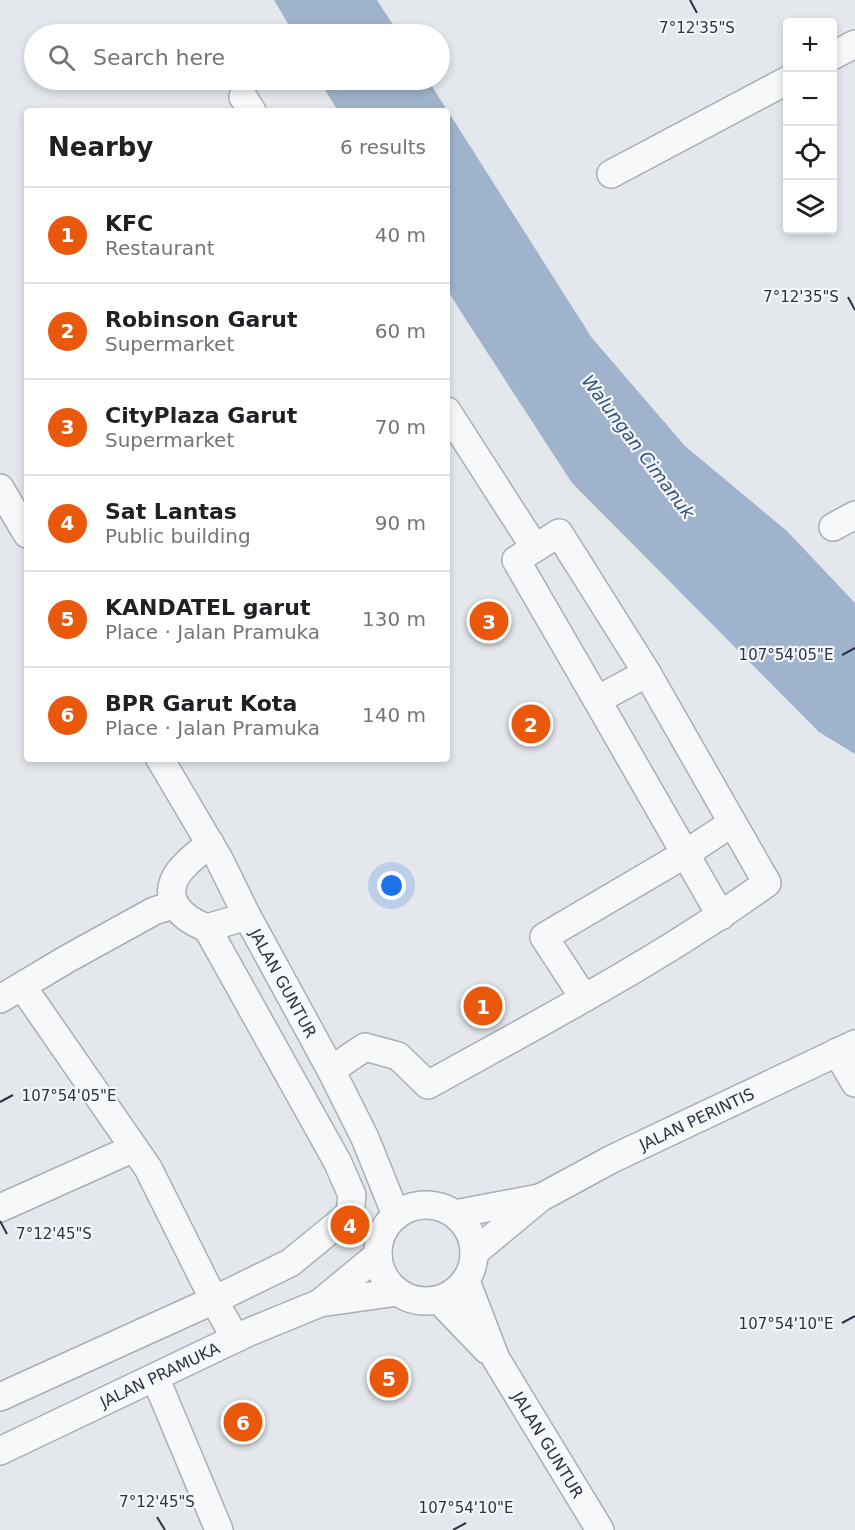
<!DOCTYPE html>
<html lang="en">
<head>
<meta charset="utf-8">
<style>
  body { margin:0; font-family:"DejaVu Sans",sans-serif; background:#f6f6f6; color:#202124 }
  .controls { position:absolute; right:18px; top:18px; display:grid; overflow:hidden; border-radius:6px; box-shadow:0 3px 9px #0003 }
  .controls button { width:54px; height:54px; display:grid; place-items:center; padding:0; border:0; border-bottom:2px solid #e0e0e0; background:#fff; color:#202124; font:30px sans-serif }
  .you { position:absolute; left:392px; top:886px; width:21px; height:21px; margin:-15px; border:4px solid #fff; border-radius:50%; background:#1a73e8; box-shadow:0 0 0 9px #1a73e833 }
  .badge { display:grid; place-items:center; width:39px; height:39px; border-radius:50%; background:#ea580c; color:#fff; font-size:20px; font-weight:700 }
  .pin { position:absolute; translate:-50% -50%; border:3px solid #fff; box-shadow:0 2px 6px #0006 }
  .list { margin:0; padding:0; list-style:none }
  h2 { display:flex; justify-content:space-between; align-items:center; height:78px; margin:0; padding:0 24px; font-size:26px }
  h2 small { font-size:20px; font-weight:400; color:#757577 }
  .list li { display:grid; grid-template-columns:39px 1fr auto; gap:18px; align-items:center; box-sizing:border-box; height:96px; padding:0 24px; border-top:2px solid #e0e0e0 }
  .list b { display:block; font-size:22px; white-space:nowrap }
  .list p { margin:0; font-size:20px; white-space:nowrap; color:#757577 }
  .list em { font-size:20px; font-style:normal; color:#757577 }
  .icon { flex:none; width:33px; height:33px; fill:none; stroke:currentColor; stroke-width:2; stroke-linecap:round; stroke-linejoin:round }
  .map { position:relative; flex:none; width:855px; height:1530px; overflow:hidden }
  .search { position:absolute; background:#fff; box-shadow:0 3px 9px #0003; left:24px; top:24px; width:426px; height:66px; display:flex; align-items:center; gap:15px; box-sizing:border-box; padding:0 21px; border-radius:33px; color:#757577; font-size:22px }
  .panel { position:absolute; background:#fff; box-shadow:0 3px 9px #0003; left:24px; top:108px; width:426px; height:654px; border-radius:6px }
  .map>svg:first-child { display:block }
  .water { fill:#9fb4cc }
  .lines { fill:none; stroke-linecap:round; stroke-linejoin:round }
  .minor-casing { stroke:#a9aeb7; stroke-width:30 }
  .minor { stroke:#f7f8fa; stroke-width:27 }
  .ticks { fill:none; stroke:#2b3445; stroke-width:2 }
  .labels { text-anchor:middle; stroke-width:4.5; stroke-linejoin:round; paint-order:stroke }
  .street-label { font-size:16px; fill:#2b3445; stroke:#f4f6f9 }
  .water-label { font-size:18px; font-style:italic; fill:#34527a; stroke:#f4f6f9 }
  .ticks-label { font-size:15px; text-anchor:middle; fill:#2b3445; stroke:#f4f6f9; stroke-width:4.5; stroke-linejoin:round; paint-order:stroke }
</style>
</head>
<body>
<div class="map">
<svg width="855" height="1530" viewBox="0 0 855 1530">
  <rect width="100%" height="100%" fill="#e4e7ec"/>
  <path class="water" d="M274 0H377L399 34H294Z
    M319 80H428L592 338 685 446 787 531 855 603V754L819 732 572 483 461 312 447 289V111H338Z"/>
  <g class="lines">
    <defs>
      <g id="minor">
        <path d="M832 56 855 44"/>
        <path d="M243 97 252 111"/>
        <path d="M611 174 788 80"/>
        <path d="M447 411 535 548"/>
        <path d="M0 488 27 534"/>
        <path d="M833 527 855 515"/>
        <path d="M647 673 597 700 721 916"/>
        <path id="s1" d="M160 759 219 859 247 916 331 1070 365 1138 396 1215"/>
        <path d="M210 843C200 852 187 861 179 872 159 899 183 919 207 928L247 916"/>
        <path d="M22 986 148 1168 214 1300 235 1338"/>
        <path d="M584 998 544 937 685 854 732 823"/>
        <path d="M0 999 67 959 154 911 173 905"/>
        <path d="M837 1052 855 1083"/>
        <path d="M331 1070 365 1047 398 1056 428 1085C543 1021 660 960 767 883L647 673 559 533 516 560 597 700"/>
        <circle cx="426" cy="1253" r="48"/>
        <path d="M0 1208 134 1148"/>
        <path d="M455 1214 539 1198"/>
        <path id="s2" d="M475 1252 540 1198 612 1159 855 1044"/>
        <path id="s3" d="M466 1281 496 1359 600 1530"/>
        <path d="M439 1300 487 1350"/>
        <path d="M321 1302 378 1255"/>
        <path d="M155 1377 219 1530"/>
        <path d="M0 1397 214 1300 290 1263 350 1214 352 1195 337 1161 207 928"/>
        <path id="s4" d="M0 1451 247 1333 320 1303 398 1292"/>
      </g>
    </defs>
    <use href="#minor" class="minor-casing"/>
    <use href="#minor" class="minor"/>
  </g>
  <path class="ticks" d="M690 0 697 13M848 297 855 310M842 655 855 648M0 1102 13 1095M0 1221 7 1234M842 1323 855 1316M157 1517 165 1530M453 1530 466 1523"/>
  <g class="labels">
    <g class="street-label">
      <text dy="6" stroke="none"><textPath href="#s1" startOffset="256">JALAN GUNTUR</textPath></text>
      <text dy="6" stroke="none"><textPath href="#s2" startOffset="260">JALAN PERINTIS</textPath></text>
      <text dy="6" stroke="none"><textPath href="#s4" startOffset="177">JALAN PRAMUKA</textPath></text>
      <text dy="6" stroke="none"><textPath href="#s3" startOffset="184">JALAN GUNTUR</textPath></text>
    </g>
    <g class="water-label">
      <text transform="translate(638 447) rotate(53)" y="6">Walungan Cimanuk</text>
    </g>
  </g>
  <g class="ticks-label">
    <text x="697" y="33">7°12'35"S</text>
    <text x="801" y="302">7°12'35"S</text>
    <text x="786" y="660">107°54'05"E</text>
    <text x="69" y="1101">107°54'05"E</text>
    <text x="54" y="1239">7°12'45"S</text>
    <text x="786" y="1329">107°54'10"E</text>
    <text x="157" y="1507">7°12'45"S</text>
    <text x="466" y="1513">107°54'10"E</text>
  </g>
</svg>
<div class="controls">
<button>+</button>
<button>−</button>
<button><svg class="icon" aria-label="locate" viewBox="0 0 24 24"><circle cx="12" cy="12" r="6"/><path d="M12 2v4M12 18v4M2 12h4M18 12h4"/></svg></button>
<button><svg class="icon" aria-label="layers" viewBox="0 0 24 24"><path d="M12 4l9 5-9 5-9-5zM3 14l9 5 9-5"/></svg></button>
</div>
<div class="you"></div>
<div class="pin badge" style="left:483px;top:1006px">1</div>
<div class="pin badge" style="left:531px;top:724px">2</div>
<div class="pin badge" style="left:489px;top:621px">3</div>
<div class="pin badge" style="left:350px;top:1225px">4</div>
<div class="pin badge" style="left:389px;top:1378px">5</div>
<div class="pin badge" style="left:243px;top:1422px">6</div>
<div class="search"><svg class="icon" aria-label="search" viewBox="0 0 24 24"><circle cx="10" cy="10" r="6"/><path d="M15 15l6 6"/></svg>Search here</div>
<section class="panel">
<h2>Nearby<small>6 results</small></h2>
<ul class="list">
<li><span class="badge">1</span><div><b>KFC</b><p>Restaurant</p></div><em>40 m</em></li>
<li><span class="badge">2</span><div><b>Robinson Garut</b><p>Supermarket</p></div><em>60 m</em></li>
<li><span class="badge">3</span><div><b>CityPlaza Garut</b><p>Supermarket</p></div><em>70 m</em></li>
<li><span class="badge">4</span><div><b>Sat Lantas</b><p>Public building</p></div><em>90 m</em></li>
<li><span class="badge">5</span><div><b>KANDATEL garut</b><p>Place · Jalan Pramuka</p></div><em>130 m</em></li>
<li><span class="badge">6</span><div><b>BPR Garut Kota</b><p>Place · Jalan Pramuka</p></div><em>140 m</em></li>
</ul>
</section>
</div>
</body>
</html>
